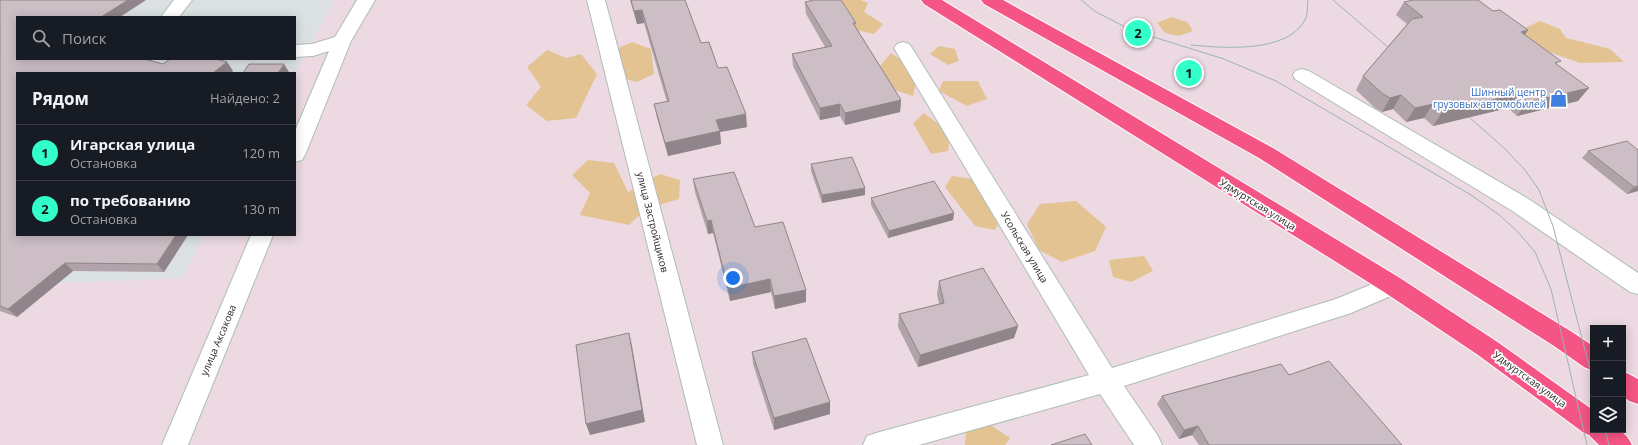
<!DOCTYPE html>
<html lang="ru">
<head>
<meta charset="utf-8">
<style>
  body { margin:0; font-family:"Open Sans",sans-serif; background:#20242c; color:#f1f3f6 }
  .controls { position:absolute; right:12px; bottom:12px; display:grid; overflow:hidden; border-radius:0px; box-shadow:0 2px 10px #0003 }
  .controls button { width:36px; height:36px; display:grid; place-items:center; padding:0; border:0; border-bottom:1px solid #363941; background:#171b24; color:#f1f3f6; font:20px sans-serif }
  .you { position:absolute; left:733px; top:278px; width:14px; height:14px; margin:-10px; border:3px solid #fff; border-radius:50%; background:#1a73e8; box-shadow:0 0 0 6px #1a73e833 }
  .badge { display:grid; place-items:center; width:26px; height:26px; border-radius:50%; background:#33ffcb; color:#111; font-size:13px; font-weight:700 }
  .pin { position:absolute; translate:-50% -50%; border:2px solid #fff; box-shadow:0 1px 4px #0006 }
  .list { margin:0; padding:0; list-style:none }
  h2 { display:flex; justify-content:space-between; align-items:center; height:52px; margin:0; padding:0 16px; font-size:17px }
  h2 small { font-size:13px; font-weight:400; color:#9ea1a6 }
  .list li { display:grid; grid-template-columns:26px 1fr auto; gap:12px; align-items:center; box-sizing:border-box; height:56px; padding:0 16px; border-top:1px solid #363941 }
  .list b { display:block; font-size:15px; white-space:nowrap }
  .list p { margin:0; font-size:13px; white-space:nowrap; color:#9ea1a6 }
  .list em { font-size:13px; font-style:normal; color:#9ea1a6 }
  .icon { flex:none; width:22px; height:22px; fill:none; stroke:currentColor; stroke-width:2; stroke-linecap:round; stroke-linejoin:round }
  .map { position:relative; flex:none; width:1638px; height:445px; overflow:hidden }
  .search { position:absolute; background:#171b24; box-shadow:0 2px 10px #0003; left:16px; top:16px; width:280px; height:44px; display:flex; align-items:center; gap:10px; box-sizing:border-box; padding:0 14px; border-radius:0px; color:#9ea1a6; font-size:15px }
  .panel { position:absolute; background:#171b24; box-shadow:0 2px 10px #0003; left:16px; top:72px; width:280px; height:164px; border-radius:0px }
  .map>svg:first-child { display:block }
  .industrial { fill:#dbe1e3; fill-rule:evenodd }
  .green { fill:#e4c393 }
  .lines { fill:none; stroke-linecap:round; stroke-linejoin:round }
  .minor-casing { stroke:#aebdb9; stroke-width:2 }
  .major-casing { stroke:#fff; stroke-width:2 }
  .minor { fill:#fff; fill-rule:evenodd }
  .major { fill:#f55585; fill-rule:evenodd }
  .tram { stroke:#9cb4af; stroke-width:1 }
  .wall { fill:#b0a3a9 }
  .shaded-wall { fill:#90858a }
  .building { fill:#cdbec5; stroke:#90858a }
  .labels { text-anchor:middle; stroke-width:3.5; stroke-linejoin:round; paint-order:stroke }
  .shop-label { font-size:10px; fill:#366cbe; stroke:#fff; text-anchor:end }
  .street-label { font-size:10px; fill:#282828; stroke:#fff }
</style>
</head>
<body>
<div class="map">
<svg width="1638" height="445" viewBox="0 0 1638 445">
  <rect width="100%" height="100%" fill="#ecd9e2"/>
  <path class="industrial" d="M0 0H335L295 73H17V235H206L182 278 59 283 17 317 0 311ZM17 17H295V59H17Z"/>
  <path class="green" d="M819 0H861L868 3 864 12 883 24 874 34 851 29Z
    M1171 17 1187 22 1193 31 1179 36 1165 33 1157 23Z
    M1540 21 1560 29 1566 38 1610 49 1624 62 1580 63 1506 37Z
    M632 42 651 49 654 74 637 82 622 78 616 49Z
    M939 46 955 49 959 61 948 65 930 54Z
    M547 50 566 58 581 54 597 74 576 118 547 121 526 105 541 87 527 67Z
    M891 53 904 62 917 78 913 96 894 90 880 66Z
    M943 81H978L987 99 967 106 939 91Z
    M924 113 950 133 948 151 931 154 913 123Z
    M588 160 614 163 628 192 660 174 680 180 679 199 646 209 629 225 580 215 590 193 572 175Z
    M952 176 972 179 1001 218 995 230 975 226 945 187Z
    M1076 201 1106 227 1095 251 1062 262 1039 250 1027 224 1040 204Z
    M1144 256 1153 271 1131 282 1113 277 1109 260Z
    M986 422 1010 438 1005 445H965L966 432Z"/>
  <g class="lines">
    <defs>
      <path id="minor" d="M174 0H192L179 17H161Z
        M357 0H375L351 41 305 155 302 160 295 162V131L329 51 313 56 295 57V45L312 44 335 37Z
        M587 0H605L723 445H697Z
        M903 42 909 44 912 48 1112 368 1336 299 1392 276 1400 278 1404 285 1400 292 1351 313 1124 386 1158 436 1162 445H1134L1100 394 919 445H863L867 436 876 433 1089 375 894 48 897 44Z
        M1302 69 1309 71 1527 198 1638 273V294L1630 292 1511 210 1295 79 1293 75 1295 71Z
        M251 235H273L188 445H162Z"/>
      <path id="major" d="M921 0H942L1400 278 1496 341 1593 410V430C1612 430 1623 425 1632 445H1599L1589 435 1584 433 1478 355 1384 292 924 4Z
        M981 0H1003L1273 148 1572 332 1593 346V371L1584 367 1554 346 1259 158 984 4Z
        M1623 371 1638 379V404L1629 401 1623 396Z"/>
    </defs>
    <use href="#minor" class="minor-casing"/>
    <use href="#major" class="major-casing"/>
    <use href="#minor" class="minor"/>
    <use href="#major" class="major"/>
    <path class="tram" d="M1081 0 1096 12 1131 30 1224 59 1276 81 1471 195 1498 214 1517 231 1535 252 1551 289 1587 445
      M1333 0 1397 55
      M1191 45C1223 48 1289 54 1306 18 1308 13 1307 6 1308 0
      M1460 109 1505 149 1525 170 1539 190 1553 226 1593 381
      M1605 430 1609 445"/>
  </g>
  <path class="wall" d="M0 0 17 59 163 64 227 62 233 71 230 73H17V235H188L164 272 73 271 17 317 0 311Z
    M630 0H685L701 43 718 68 747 127 720 132 721 144 668 156 657 118 654 104 667 102 644 23 637 24Z
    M805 2 856 23 855 26 901 100 900 112 845 125 840 116 820 120 793 66 792 54 825 47 806 14Z
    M1404 2 1493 11 1528 30 1525 35 1558 65 1578 101 1517 116 1508 108 1433 126 1424 118 1406 122 1393 109 1382 112 1375 108 1356 90 1363 76 1407 24 1396 15Z
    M1638 150V191L1627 194 1582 158 1588 151Z
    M811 164 865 195 822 203 811 171Z
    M693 179 755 227 806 290V302L775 309 771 292 730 301 713 233 708 234 695 192Z
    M871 198 954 213 953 220 888 238 871 205Z
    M939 281 1018 326 1014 338 918 367 898 327 899 314 939 304 937 294Z
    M752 352 830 414 774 430 753 364Z
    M1289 375 1402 445H1199L1192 435 1179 439 1157 404 1162 396Z"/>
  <path class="shaded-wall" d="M128 0H146L120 17H101Z
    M642 10 644 23 637 24 634 11Z
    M1528 30 1518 44 1521 32Z
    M227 62 233 71 230 73H213Z
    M284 64 289 72 288 73H278Z
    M1589 88 1578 101 1517 116 1528 102Z
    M1518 94 1508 108 1433 126 1442 112Z
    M1401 95 1393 109 1382 112 1390 98Z
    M901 100 900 112 845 125V113Z
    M840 104V116L820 120V108Z
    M1433 104 1424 118 1406 122 1415 108Z
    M746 114 747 127 720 132 721 144 668 156 665 143 716 120Z
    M1638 186V191L1627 194 1634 187Z
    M865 188V195L822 203V195Z
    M954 213 953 220 888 238 889 231Z
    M711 220 713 233 708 234 707 221Z
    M176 235H188L164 272 157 264Z
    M65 263 73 271 17 317 8 309Z
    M770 279 771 292 730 301 728 288Z
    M806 290V302L775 309 774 296Z
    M1018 326 1014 338 918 367 920 355Z
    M629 333 632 346 645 422 590 435 586 424Z
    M830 402V414L774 430V418Z
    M1198 426 1192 435 1179 439 1184 430Z"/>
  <path class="building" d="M0 0H128L101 17H17V59H144L163 64 170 59H216L227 62 213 73H17V235H176L157 264 65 263 8 309 0 306Z
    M631 0H685L701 43 709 42 718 68 727 67 746 114 716 120 720 131 665 143 654 104 669 101 642 10 634 11Z
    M814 0H841L856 23H853L901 100 845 113 840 104 820 108 792 54 832 46 805 2Z
    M1413 0H1478L1493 11 1500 10 1528 30 1521 32 1561 61 1555 63 1589 88 1528 102 1518 94 1442 112 1433 104 1415 108 1401 95 1390 98 1383 94 1363 76 1412 19 1423 17 1404 2Z
    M249 64H284L278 73H243Z
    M1627 141 1638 150V186L1634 187 1588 151Z
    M852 157 865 188 822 195 811 164Z
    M734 172 755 227 783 222 806 290 774 296 770 279 728 288 711 220 707 221 693 179Z
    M934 181 954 213 889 231 871 198Z
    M983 268 1018 326 920 355 899 314 944 303 939 281Z
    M629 333 642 410 586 424 576 345Z
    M806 338 830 402 774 418 752 352Z
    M1329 361 1402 445H1209L1198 426 1184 430 1162 396 1281 364 1289 375Z
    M1085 434 1092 445H1051Z"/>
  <defs>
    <symbol id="shop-bare" viewBox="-9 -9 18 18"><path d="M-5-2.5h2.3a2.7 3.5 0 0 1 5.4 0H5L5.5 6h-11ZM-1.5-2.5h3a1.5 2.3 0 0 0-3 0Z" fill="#3f7fe0" stroke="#fff" stroke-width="2.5" paint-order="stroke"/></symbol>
  </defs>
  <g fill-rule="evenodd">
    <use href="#shop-bare" x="1546" y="86" width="25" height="25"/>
  </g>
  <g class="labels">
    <g class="shop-label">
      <text x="1546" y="96">Шинный центр<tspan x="1546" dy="12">грузовых автомобилей</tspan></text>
    </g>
    <g class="street-label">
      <text transform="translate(1258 204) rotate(32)" y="4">Удмуртская улица</text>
      <text transform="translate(653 222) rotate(76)" y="4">улица Застройщиков</text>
      <text transform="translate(1025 247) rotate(59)" y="4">Усольская улица</text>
      <text transform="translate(218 340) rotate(-67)" y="4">улица Аксакова</text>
      <text transform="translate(1530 379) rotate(36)" y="4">Удмуртская улица</text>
    </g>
  </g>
</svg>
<div class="controls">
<button>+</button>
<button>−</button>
<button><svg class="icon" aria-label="layers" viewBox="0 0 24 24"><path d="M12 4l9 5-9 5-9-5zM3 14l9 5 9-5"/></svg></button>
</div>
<div class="you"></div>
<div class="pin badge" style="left:1189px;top:73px">1</div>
<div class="pin badge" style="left:1138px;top:33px">2</div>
<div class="search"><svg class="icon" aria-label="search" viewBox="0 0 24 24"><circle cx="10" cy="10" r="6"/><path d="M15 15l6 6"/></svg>Поиск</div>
<section class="panel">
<h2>Рядом<small>Найдено: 2</small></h2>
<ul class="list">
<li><span class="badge">1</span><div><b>Игарская улица</b><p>Остановка</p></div><em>120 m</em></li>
<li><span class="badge">2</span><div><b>по требованию</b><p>Остановка</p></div><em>130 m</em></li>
</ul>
</section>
</div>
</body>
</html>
